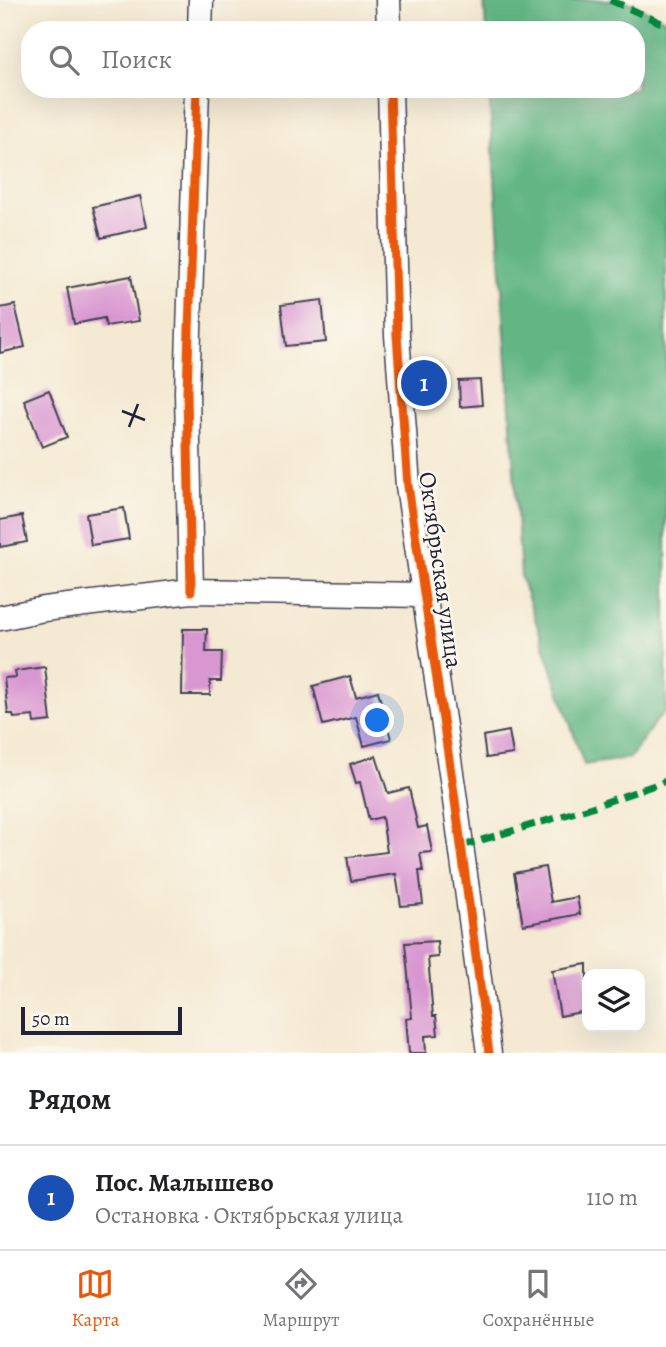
<!DOCTYPE html>
<html lang="ru">
<head>
<meta charset="utf-8">
<style>
  body { margin:0; font-family:Alegreya,serif; background:#f2f2f2; color:#202124 }
  .controls { position:absolute; right:21px; bottom:21px; display:grid; overflow:hidden; border-radius:14px; box-shadow:0 7px 28px #0002 }
  .controls button { width:63px; height:63px; display:grid; place-items:center; padding:0; border:0; border-bottom:2px solid #e0e0e0; background:#fff; color:#202124; font:35px sans-serif }
  .scale { position:absolute; left:21px; bottom:18px; width:161px; box-sizing:border-box; padding-left:7px; border:4px solid #22223b; border-top:0; font-size:19px; line-height:24px; white-space:nowrap; color:#22223b; -webkit-text-stroke:5px #fbf7ec; paint-order:stroke }
  .you { position:absolute; left:378px; top:721px; width:24px; height:24px; margin:-18px; border:5px solid #fff; border-radius:50%; background:#1a73e8; box-shadow:0 0 0 10px #1a73e833 }
  .badge { display:grid; place-items:center; width:46px; height:46px; border-radius:50%; background:#ea580c; color:#fff; font-size:23px; font-weight:700 }
  .pin { position:absolute; translate:-50% -50%; border:4px solid #fff; box-shadow:0 2px 7px #0006 }
  .list { margin:0; padding:0; list-style:none }
  h2 { display:flex; justify-content:space-between; align-items:center; height:91px; margin:0; padding:0 28px; font-size:30px }
  h2 small { font-size:23px; font-weight:400; color:#757577 }
  .list li { display:grid; grid-template-columns:46px 1fr auto; gap:21px; align-items:center; box-sizing:border-box; height:105px; padding:0 28px; border-top:2px solid #e0e0e0 }
  .list b { display:block; font-size:26px; white-space:nowrap }
  .list p { margin:0; font-size:23px; white-space:nowrap; color:#757577 }
  .list em { font-size:23px; font-style:normal; color:#757577 }
  .icon { flex:none; width:38px; height:38px; fill:none; stroke:currentColor; stroke-width:2; stroke-linecap:round; stroke-linejoin:round }
  .map { position:relative; flex:none; width:666px; height:1053px; overflow:hidden }
  .search { position:absolute; background:#fff; box-shadow:0 7px 28px #0002; left:21px; right:21px; top:21px; height:77px; display:flex; align-items:center; gap:18px; box-sizing:border-box; padding:0 24px; border-radius:28px; color:#757577; font-size:26px }
  .sheet { height:196px; background:#fff }
  nav { display:flex; justify-content:space-around; align-items:center; box-sizing:border-box; height:98px; border-top:2px solid #e0e0e0; background:#fff; font-size:19px; color:#757577 }
  nav a { display:grid; justify-items:center; gap:4px }
  nav .on { color:#ea580c }
  .map>svg:first-child { display:block }
  .forest { fill:#64b684; stroke:#436c60; stroke-width:2 }
  .building { fill:#d997d1 }
  .lines { fill:none; stroke-linecap:round; stroke-linejoin:round }
  .minor-casing { stroke:#424052; stroke-width:27 }
  .minor { stroke:#fff; stroke-width:24 }
  .quiet { stroke:#00873e; stroke-width:7; stroke-dasharray:14 7; stroke-linecap:butt }
  .cycleway-casing { stroke:#fbf7ec; stroke-width:13 }
  .cycleway { stroke:#e8590c; stroke-width:9 }
  .ticks { fill:none; stroke:#22223b; stroke-width:2.5 }
  .labels { text-anchor:middle; stroke-width:5; stroke-linejoin:round; paint-order:stroke }
  .street-label { font-size:24px; fill:#22223b; stroke:#fbf7ec }
</style>
</head>
<body>
<div class="map">
<svg width="666" height="1053" viewBox="0 0 666 1053">
  <rect width="100%" height="100%" fill="#fbf7ec"/>
  <filter id="ink" filterUnits="userSpaceOnUse"><feTurbulence type="fractalNoise" baseFrequency=".0143" numOctaves="2"/><feDisplacementMap in="SourceGraphic" scale="14" xChannelSelector="R" yChannelSelector="G"/><feConvolveMatrix kernelMatrix="1 2 1 2 8 2 1 2 1" color-interpolation-filters="sRGB"/></filter>
  <filter id="wash" filterUnits="userSpaceOnUse"><feTurbulence type="fractalNoise" baseFrequency=".00686" numOctaves="4" result="noise"/><feDisplacementMap in="SourceGraphic" scale="28" xChannelSelector="R" yChannelSelector="G"/><feGaussianBlur stdDeviation="1.57" result="paint"/><feColorMatrix in="noise" values="0 0 0 0 0 0 0 0 0 0 0 0 0 0 0 0 0 1.4 0 .05"/><feComposite in="paint" operator="in"/></filter>
  <g filter="url(#wash)">
    <rect width="100%" height="100%" fill="#f4e9d2"/>
    <path class="forest" d="M484 0H624L666 20V712L655 722 630 758 584 765 521 577 489 89H636V30H486Z"/>
    <g id="blocks">
      <path class="building" d="M140 196 147 227 101 238 93 207Z
        M131 276 139 321 106 326 104 318 74 324 67 288Z
        M322 300 326 342 286 346 281 305Z
        M15 305 25 347 0 353V308Z
        M480 380 482 405 460 407 459 381Z
        M49 390 67 437 42 447 24 400Z
        M124 508 129 539 91 545 86 514Z
        M22 516 27 542 0 547V520Z
        M183 629H207L206 652H222L221 681H210V695H182Z
        M45 667 51 721 34 723 33 716 14 718 13 714H8L4 678 16 677 15 671Z
        M350 676 356 697 378 691 391 739 364 746 356 717 323 725 313 686Z
        M509 731 513 754 486 758 483 736Z
        M376 756 388 793 409 788 418 828 427 826 432 852 420 853 423 871H419L423 904 401 906 396 874 351 881 347 857 387 852 382 817 369 820 360 782 356 783 350 764Z
        M545 867 551 902 577 897 580 914 523 925 514 873Z
        M437 941 438 957 428 958 433 1016H436L438 1035 425 1036 426 1053H409L406 1019 412 1018 405 943Z
        M587 964V1011L560 1016 552 970Z"/>
    </g>
  </g>
  <g filter="url(#ink)">
    <use href="#blocks" fill-opacity="0" stroke="#424052" stroke-width="2"/>
    <g class="lines">
      <defs>
        <path id="minor" d="M388 0 389 30
          M200 30 201 0
          M390 89 397 335 408 486 454 793 489 1053
          M191 591 187 392 197 89
          M0 618 44 609 191 591 424 595"/>
      </defs>
      <use href="#minor" class="minor-casing"/>
      <use href="#minor" class="minor"/>
      <path class="quiet" d="M610 0 666 25
        M461 846 586 809 666 781"/>
      <defs>
        <path id="cycleway" d="M390 89 397 335 408 486 454 793 489 1053
          M191 591 187 392 197 89"/>
      </defs>
      <use href="#cycleway" class="cycleway-casing"/>
      <use href="#cycleway" class="cycleway"/>
    </g>
  </g>
  <path class="ticks" d="M122 411 145 420M129 427 138 404"/>
  <g class="labels">
    <g class="street-label">
      <text transform="translate(441 570) rotate(82)" y="8">Октябрьская улица</text>
    </g>
  </g>
</svg>
<div class="controls">
<button><svg class="icon" aria-label="layers" viewBox="0 0 24 24"><path d="M12 4l9 5-9 5-9-5zM3 14l9 5 9-5"/></svg></button>
</div>
<div class="scale">50 m</div>
<div class="you"></div>
<div class="pin badge" style="left:424px;top:383px;background:#1a4fb4">1</div>
<div class="search"><svg class="icon" aria-label="search" viewBox="0 0 24 24"><circle cx="10" cy="10" r="6"/><path d="M15 15l6 6"/></svg>Поиск</div>
</div>
<section class="sheet">
<h2>Рядом<small></small></h2>
<ul class="list">
<li><span class="badge" style="background:#1a4fb4">1</span><div><b>Пос. Малышево</b><p>Остановка · Октябрьская улица</p></div><em>110 m</em></li>
</ul>
</section>
<nav>
<a class="on"><svg class="icon" aria-label="map" viewBox="0 0 24 24"><path d="M3 6l6-2 6 2 6-2v14l-6 2-6-2-6 2zM9 4v14M15 6v14"/></svg>Карта</a>
<a><svg class="icon" aria-label="directions" viewBox="0 0 24 24"><path d="M12 3l9 9-9 9-9-9zM9 14v-3h6M13 9l2 2-2 2"/></svg>Маршрут</a>
<a><svg class="icon" aria-label="saved" viewBox="0 0 24 24"><path d="M7 4h10v16l-5-4-5 4z"/></svg>Сохранённые</a>
</nav>
</body>
</html>
